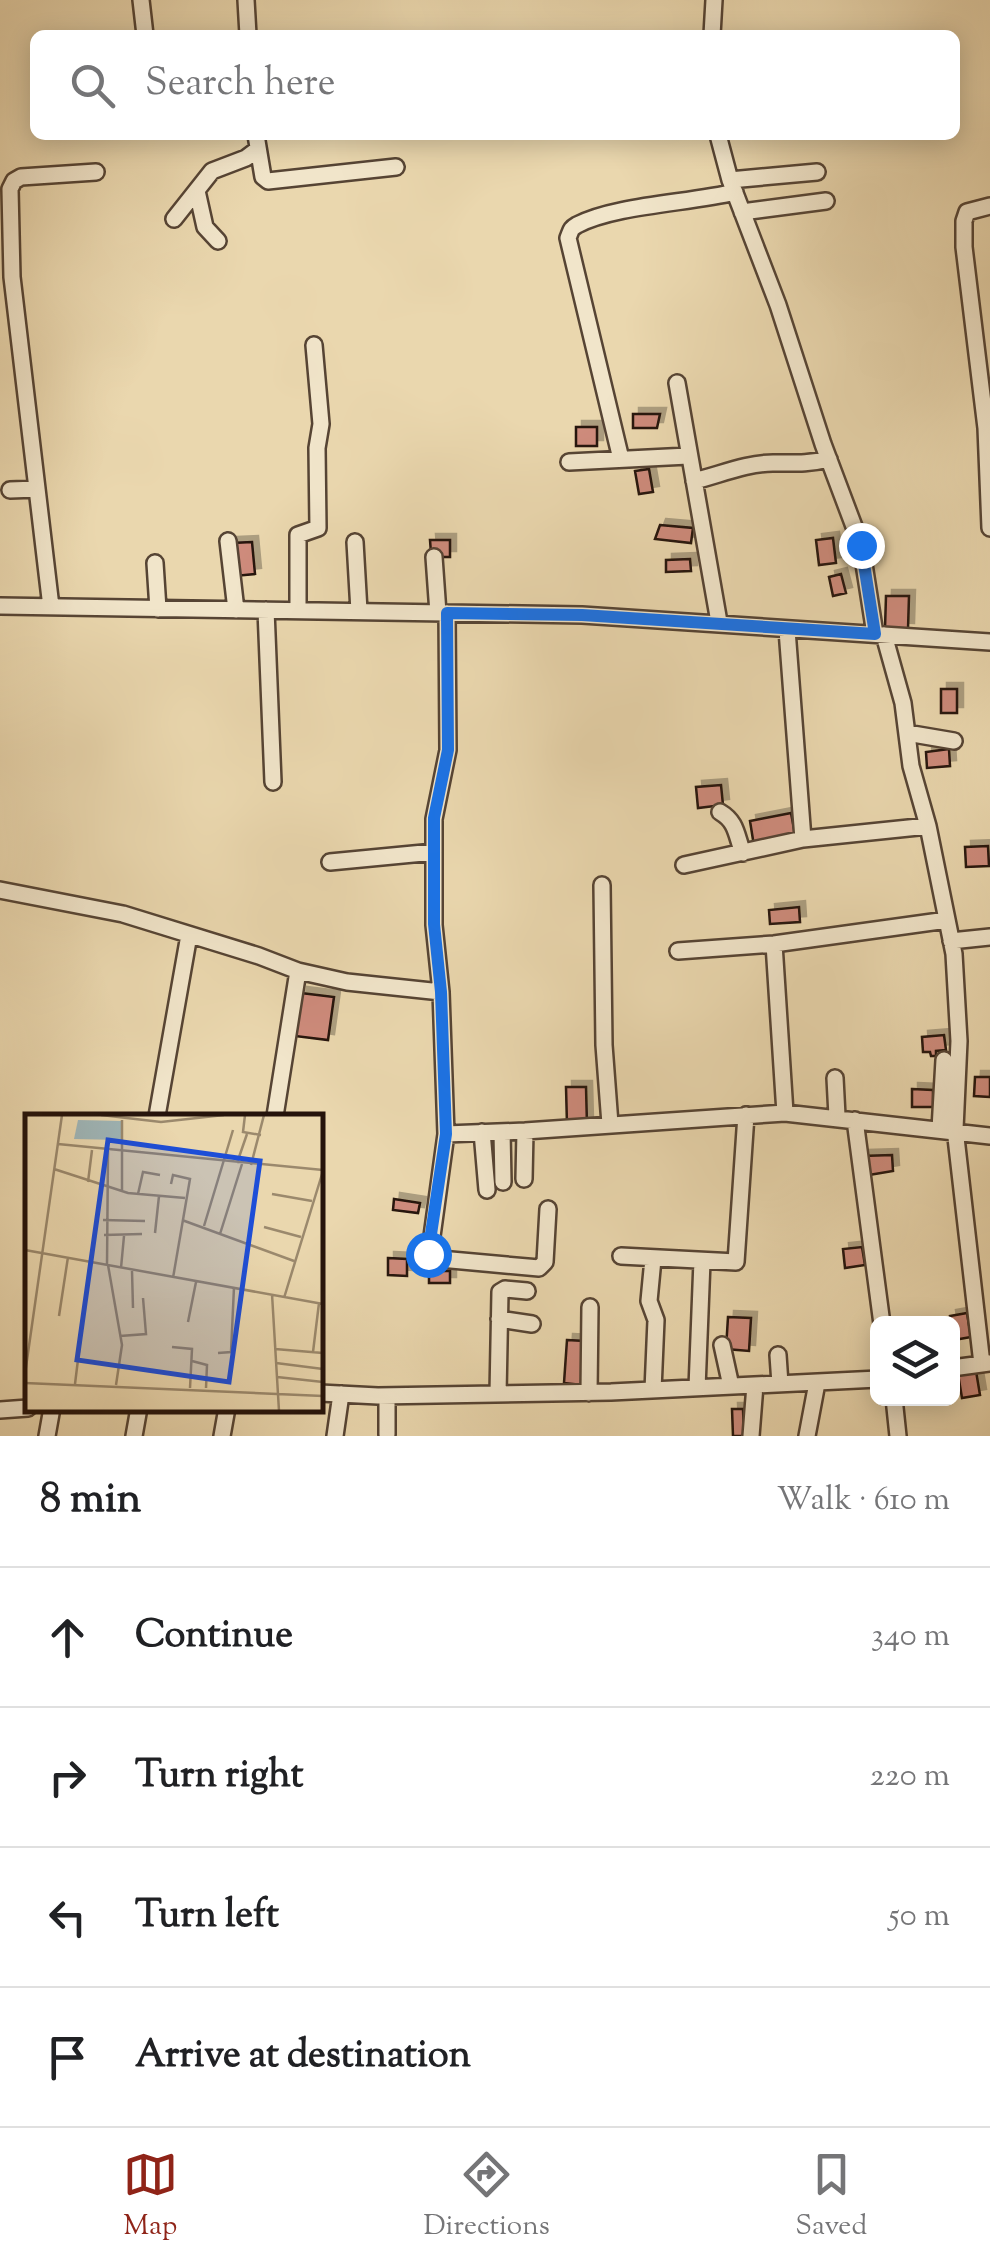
<!DOCTYPE html>
<html lang="en">
<head>
<meta charset="utf-8">
<style>
  body { margin:0; font-family:"Sorts Mill Goudy",serif; background:#f2f2f2; color:#202124 }
  .controls { position:absolute; right:30px; bottom:30px; display:grid; overflow:hidden; border-radius:15px; box-shadow:0 5px 25px #0003 }
  .controls button { width:90px; height:90px; display:grid; place-items:center; padding:0; border:0; border-bottom:2px solid #e0e0e0; background:#fff; color:#202124; font:50px sans-serif }
  .stop { position:absolute; width:30px; height:30px; margin:-22px; border:8px solid #1a73e8; border-radius:50%; background:#fff }
  .stop.end { background:#1a73e8; border-color:#fff; box-shadow:0 2px 10px #0008 }
  .list { margin:0; padding:0; list-style:none }
  h2 { display:flex; justify-content:space-between; align-items:center; height:130px; margin:0; padding:0 40px; font-size:42px }
  h2 small { font-size:32px; font-weight:400; color:#757577 }
  .list li { display:grid; grid-template-columns:65px 1fr auto; gap:30px; align-items:center; box-sizing:border-box; height:140px; padding:0 40px; border-top:2px solid #e0e0e0 }
  .list b { display:block; font-size:38px; white-space:nowrap }
  .list em { font-size:32px; font-style:normal; color:#757577 }
  .icon { flex:none; width:55px; height:55px; fill:none; stroke:currentColor; stroke-width:2; stroke-linecap:round; stroke-linejoin:round }
  .map { position:relative; flex:none; width:990px; height:1436px; overflow:hidden }
  .search { position:absolute; background:#fff; box-shadow:0 5px 25px #0003; left:30px; right:30px; top:30px; height:110px; display:flex; align-items:center; gap:25px; box-sizing:border-box; padding:0 35px; border-radius:15px; color:#757577; font-size:38px }
  .sheet { height:690px; background:#fff }
  nav { display:flex; justify-content:space-around; align-items:center; box-sizing:border-box; height:140px; border-top:2px solid #e0e0e0; background:#fff; font-size:28px; color:#757577 }
  nav a { display:grid; justify-items:center; gap:5px }
  nav .on { color:#8f2418 }
  .map>svg:first-child { display:block }
  .building { fill:#ce8b7c; stroke:#25130b; stroke-width:2.5; filter:url(#shadow) }
  .lines { fill:none; stroke-linecap:round; stroke-linejoin:round }
  .minor-casing { stroke:#564434; stroke-width:20 }
  .minor { stroke:#f1e5ca; stroke-width:15 }
  .route { stroke:#1a73e8; stroke-width:12 }
  .inset-road { fill:none; stroke:#9b896d; stroke-width:2.5 }
  .view { fill:#1d4ed8; fill-opacity:0.15; stroke:#1d4ed8; stroke-width:5 }
  .inset-edge { fill:none; stroke:#25130b; stroke-width:5 }
</style>
</head>
<body>
<div class="map">
<svg width="990" height="1436" viewBox="0 0 990 1436">
  <defs>
    <filter id="shadow"><feDropShadow dx="6" dy="-6" stdDeviation="0" flood-color="#0004"/></filter>
  </defs>
  <rect width="100%" height="100%" fill="#ead7ae"/>
  <filter id="stains"><feTurbulence type="fractalNoise" baseFrequency=".002" numOctaves="4"/><feColorMatrix values="0 0 0 0 .2 0 0 0 0 .09 0 0 0 0 .02 0 0 0 .5 -.17"/></filter>
  <radialGradient id="worn" r=".72"><stop offset=".6" stop-color="#630" stop-opacity="0"/><stop offset="1" stop-color="#630" stop-opacity=".3"/></radialGradient>
  <path class="building" d="M633 414H660L657 428H633Z
    M576 427H597V446H576Z
    M649 469 653 492 639 494 635 471Z
    M660 525 693 528 691 543 655 539Z
    M833 538 836 563 819 565 816 540Z
    M430 540H450V557H440L431 553Z
    M252 542 255 574 235 576 232 543Z
    M690 559 691 571 666 572V560Z
    M841 574 846 593 833 596 829 577Z
    M886 596H909L908 629 885 628Z
    M941 689H957V713H941Z
    M949 749 950 766 927 768 926 752Z
    M721 785 723 805 698 808 696 787Z
    M791 813 796 839 754 846 750 821Z
    M988 846 989 866 966 867 965 847Z
    M799 907 800 922 770 924 769 910Z
    M301 993 334 997 328 1040 295 1036Z
    M944 1035 946 1050 936 1051V1056H931L930 1052H923L922 1037Z
    M975 1077H990V1097L974 1096Z
    M566 1087H586L587 1125H567Z
    M912 1089 933 1090V1107H912Z
    M892 1155 893 1171 863 1176 862 1156Z
    M394 1199 420 1203 418 1213 393 1210Z
    M862 1247 865 1265 845 1268 843 1249Z
    M388 1258 407 1259V1276L388 1275Z
    M429 1271H450V1283H429Z
    M967 1313 971 1337 954 1340 950 1316Z
    M728 1317 751 1318 749 1351 726 1349Z
    M567 1340 585 1341 582 1385 564 1383Z
    M976 1371 980 1395 962 1398 958 1374Z
    M732 1409H743L744 1436H733Z"/>
  <g class="lines">
    <defs>
      <path id="minor" d="M141 0 145 35
        M246 0 248 35
        M712 35 714 0
        M256 135 263 177 268 181 396 167
        M718 135 730 180 778 305 823 444 861 545 875 634
        M730 180 817 172
        M197 191 205 227 218 241
        M990 206 967 212 964 221V247L986 428 990 528
        M742 212 826 201
        M174 219 212 171 246 158 258 149
        M677 383 719 622
        M621 459 568 238C571 231 570 229 577 225 615 205 690 203 735 192
        M569 462 688 456
        M694 481C719 475 747 463 773 463 793 463 809 464 829 459
        M10 490 37 489
        M228 541 236 610
        M355 542 359 611
        M434 557 438 613
        M155 563 158 609
        M0 606 582 615 990 642
        M51 607 12 277 10 189 14 181 21 177 96 172
        M266 610 273 782
        M298 610V535L318 528 317 448 321 424 314 345
        M447 613 448 750 434 819V925L441 992 446 1134 429 1258 539 1268 545 1262 548 1209
        M787 630 803 839
        M884 635 903 703 911 766 928 826 954 954 959 1041 955 1129 982 1364
        M907 733 954 741
        M720 812C737 822 736 835 743 853
        M330 862 434 852
        M684 865 803 839 928 826
        M602 885 604 1045 610 1124
        M0 890 123 914 259 956 298 971 347 982 441 992
        M951 941 990 937
        M774 944 785 1113
        M678 951 774 944 947 920
        M835 1078 837 1116
        M157 1116 189 935
        M275 1116 298 971
        M855 1120 882 1324
        M940 1129 944 1060
        M482 1132 487 1190
        M502 1132 503 1182
        M446 1134 525 1131 785 1113 990 1136
        M524 1179 525 1131
        M621 1256 736 1262 746 1115
        M653 1259 649 1301 656 1320 653 1390
        M499 1319 532 1324
        M722 1345 731 1386
        M778 1355 780 1384
        M952 1368 990 1363
        M697 1388 702 1261
        M320 1393 378 1396 611 1392 878 1379
        M589 1393 590 1307
        M498 1394 500 1292 505 1289 527 1291
        M387 1396V1434
        M894 1398 898 1436
        M0 1410 28 1408
        M47 1436 52 1408
        M134 1436 139 1408
        M222 1436 227 1408
        M335 1436 341 1394
        M751 1436 755 1385
        M807 1436 817 1383"/>
    </defs>
    <use href="#minor" class="minor-casing"/>
    <use href="#minor" class="minor"/>
  </g>
  <g class="lines">
    <path class="route" d="M428 1254 446 1134 441 992 434 924V818L448 750 447 613 582 615 875 634 861 545"/>
  </g>
  <g transform="translate(25 1114)">
    <rect width="298" height="298" fill="#ead7ae"/>
    <path d="M53 6 96 7V26L49 25Z" fill="#9fb6b8"/>
    <path class="inset-road" d="M76 1 136 8 199 1M220 1 218 18 236 21M97 6V77M33 30 298 56M212 49 222 20M226 51 239 1M29 55 103 79 160 84M63 68 67 36M146 70 148 61 165 65 148 164M113 80 118 58 135 61M247 80 287 87M78 106 120 107M157 106 269 147M179 112 208 16M239 113 276 123M130 119 134 82M195 120 217 50M79 121 117 120M0 136 298 190M82 151 83 37M83 151 97 231 91 271M96 154 99 122M107 157 108 194M247 180 254 297M259 184 298 57M34 202 43 143M163 208 171 168M95 222 121 220 118 184M147 233 167 235 165 274M250 235 298 239M288 238 294 189M193 239 206 238 209 173M167 247 182 251 181 274M251 249 298 255M0 260 37 1M252 263 298 268M0 269 298 282M50 270 65 148"/>
    <path class="view" d="M83 26 235 47 204 268 52 246Z"/>
    <rect width="298" height="298" class="inset-edge"/>
  </g>
  <rect width="100%" height="100%" filter="url(#stains)"/>
  <rect width="100%" height="100%" fill="url(#worn)"/>
</svg>
<div class="controls">
<button><svg class="icon" aria-label="layers" viewBox="0 0 24 24"><path d="M12 4l9 5-9 5-9-5zM3 14l9 5 9-5"/></svg></button>
</div>
<div class="stop" style="left:428px;top:1254px"></div>
<div class="stop end" style="left:861px;top:545px"></div>
<div class="search"><svg class="icon" aria-label="search" viewBox="0 0 24 24"><circle cx="10" cy="10" r="6"/><path d="M15 15l6 6"/></svg>Search here</div>
</div>
<section class="sheet">
<h2>8 min<small>Walk · 610 m</small></h2>
<ul class="list">
<li><svg class="icon" aria-label="ahead" viewBox="0 0 24 24"><path d="M12 20V5M6 11l6-6 6 6"/></svg><div><b>Continue</b></div><em>340 m</em></li>
<li><svg class="icon" aria-label="right" viewBox="0 0 24 24"><path d="M7 20v-9h11M14 6l5 5-5 5"/></svg><div><b>Turn right</b></div><em>220 m</em></li>
<li><svg class="icon" aria-label="left" viewBox="0 0 24 24"><path d="M17 20v-9H6M10 6l-5 5 5 5"/></svg><div><b>Turn left</b></div><em>50 m</em></li>
<li><svg class="icon" aria-label="arrive" viewBox="0 0 24 24"><path d="M6 21V4h12l-3 4 3 4H6"/></svg><div><b>Arrive at destination</b></div></li>
</ul>
</section>
<nav>
<a class="on"><svg class="icon" aria-label="map" viewBox="0 0 24 24"><path d="M3 6l6-2 6 2 6-2v14l-6 2-6-2-6 2zM9 4v14M15 6v14"/></svg>Map</a>
<a><svg class="icon" aria-label="directions" viewBox="0 0 24 24"><path d="M12 3l9 9-9 9-9-9zM9 14v-3h6M13 9l2 2-2 2"/></svg>Directions</a>
<a><svg class="icon" aria-label="saved" viewBox="0 0 24 24"><path d="M7 4h10v16l-5-4-5 4z"/></svg>Saved</a>
</nav>
</body>
</html>
